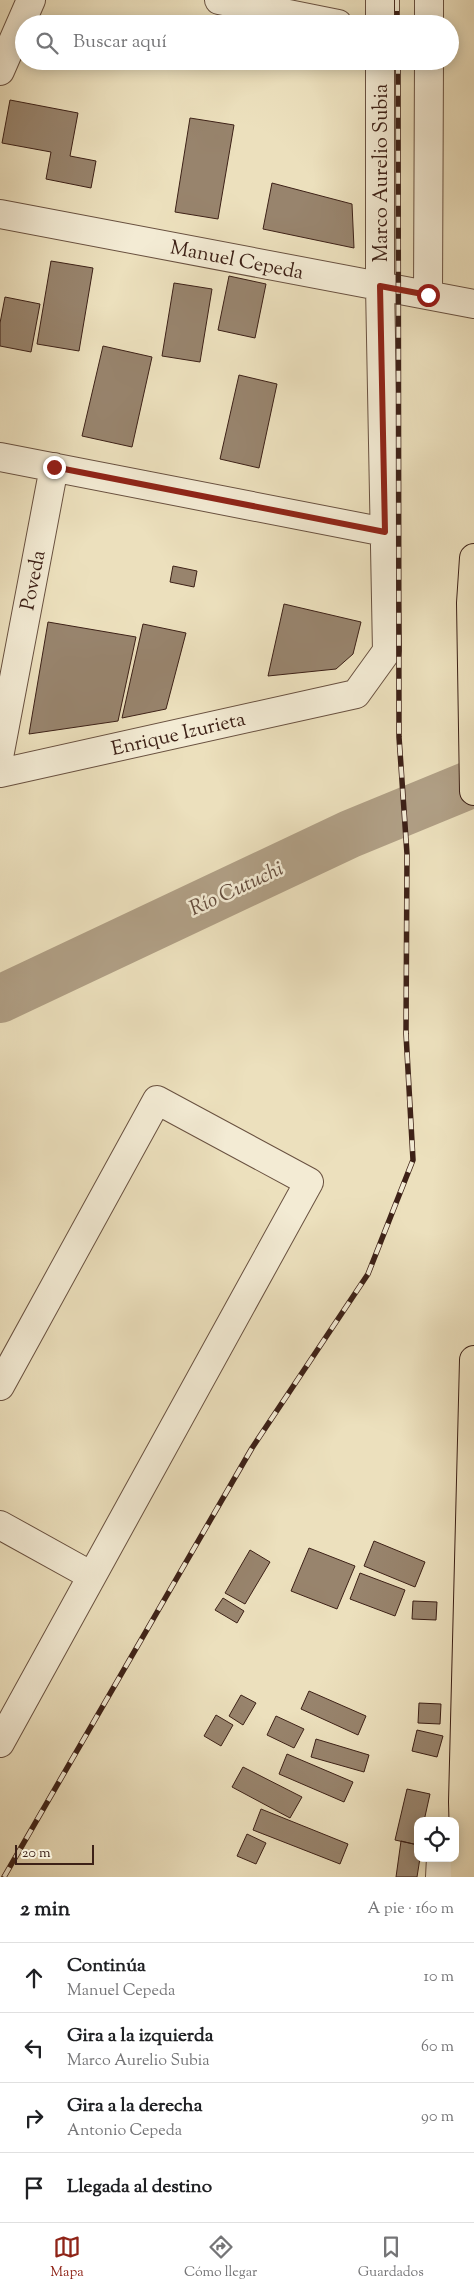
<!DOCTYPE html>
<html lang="es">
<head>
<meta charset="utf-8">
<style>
  body { margin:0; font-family:"Sorts Mill Goudy",serif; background:#f2f2f2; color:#202124 }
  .controls { position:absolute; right:15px; bottom:15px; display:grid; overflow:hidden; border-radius:10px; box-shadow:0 2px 12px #0003 }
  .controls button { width:45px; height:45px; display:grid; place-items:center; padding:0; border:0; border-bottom:1px solid #e0e0e0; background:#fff; color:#202124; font:25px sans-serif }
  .scale { position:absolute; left:15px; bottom:12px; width:79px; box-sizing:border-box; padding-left:5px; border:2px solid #3d2117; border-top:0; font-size:14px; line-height:18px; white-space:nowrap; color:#3d2117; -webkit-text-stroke:4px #f3ebd4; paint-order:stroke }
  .stop { position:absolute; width:15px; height:15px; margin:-11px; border:4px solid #8f2418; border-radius:50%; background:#fff }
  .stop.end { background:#8f2418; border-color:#fff; box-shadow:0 1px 5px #0008 }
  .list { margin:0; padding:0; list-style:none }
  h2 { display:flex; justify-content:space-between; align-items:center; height:65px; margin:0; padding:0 20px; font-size:21px }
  h2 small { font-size:16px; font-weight:400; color:#757577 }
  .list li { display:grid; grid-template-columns:32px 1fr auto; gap:15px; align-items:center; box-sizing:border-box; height:70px; padding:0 20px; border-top:1px solid #e0e0e0 }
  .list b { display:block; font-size:19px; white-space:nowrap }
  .list p { margin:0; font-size:16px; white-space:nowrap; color:#757577 }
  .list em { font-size:16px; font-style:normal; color:#757577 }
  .icon { flex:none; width:28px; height:28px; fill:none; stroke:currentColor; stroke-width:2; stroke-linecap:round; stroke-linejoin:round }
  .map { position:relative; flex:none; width:474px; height:1877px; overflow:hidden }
  .search { position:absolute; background:#fff; box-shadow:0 2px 12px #0003; left:15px; right:15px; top:15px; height:55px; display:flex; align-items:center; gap:12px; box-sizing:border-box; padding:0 18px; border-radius:28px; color:#757577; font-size:19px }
  .sheet { height:345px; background:#fff }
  nav { display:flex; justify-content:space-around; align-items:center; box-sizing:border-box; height:70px; border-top:1px solid #e0e0e0; background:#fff; font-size:14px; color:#757577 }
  nav a { display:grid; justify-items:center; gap:2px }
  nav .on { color:#8f2418 }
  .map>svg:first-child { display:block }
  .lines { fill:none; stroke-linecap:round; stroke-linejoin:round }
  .river { stroke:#b09f85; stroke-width:48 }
  .building { fill:#98846d; stroke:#3d2117 }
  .minor-casing { stroke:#695140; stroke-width:30 }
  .primary-casing { stroke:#3d2117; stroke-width:30 }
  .minor { stroke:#f3ebd4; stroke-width:28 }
  .primary { stroke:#ece0bd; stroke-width:28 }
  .rail-casing { stroke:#3d2117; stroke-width:5.5 }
  .rail { stroke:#f3ebd4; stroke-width:4; stroke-dasharray:11; stroke-linecap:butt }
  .route { stroke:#8f2418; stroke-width:6 }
  .labels { text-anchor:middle; stroke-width:5; stroke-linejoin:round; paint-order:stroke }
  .street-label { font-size:20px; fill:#3d2117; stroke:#f3ebd4 }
  .water-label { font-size:21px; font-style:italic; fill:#654d3e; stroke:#f3ebd4 }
</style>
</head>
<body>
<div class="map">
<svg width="474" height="1877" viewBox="0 0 474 1877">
  <rect width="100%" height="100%" fill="#ece0bd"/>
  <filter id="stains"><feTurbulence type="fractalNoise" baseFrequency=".004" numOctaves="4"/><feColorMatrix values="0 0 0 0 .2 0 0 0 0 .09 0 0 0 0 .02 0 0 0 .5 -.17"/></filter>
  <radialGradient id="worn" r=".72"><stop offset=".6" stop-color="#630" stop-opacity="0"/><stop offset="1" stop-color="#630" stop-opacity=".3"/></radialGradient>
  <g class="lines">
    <path class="river" d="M0 999 350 834 474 783"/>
  </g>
  <path class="building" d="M10 100 78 113 70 156 96 161 91 188 46 179 51 152 2 143Z
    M190 118 234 125 218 219 175 212Z
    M272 183 352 204 354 248 263 229Z
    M51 261 93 268 79 351 37 344Z
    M229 276 266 284 255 338 218 330Z
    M174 283 212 289 200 362 162 356Z
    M5 297 40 304 31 352 0 346V323Z
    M103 346 152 357 132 447 82 436Z
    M239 375 277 384 259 468 220 459Z
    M173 566 197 571 194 587 170 582Z
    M284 604 361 622 353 654 336 669 268 676Z
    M48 622 136 637 118 721 29 734Z
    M143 624 186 633 166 709 122 718Z
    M374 1541 425 1562 415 1587 364 1566Z
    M309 1548 355 1566 337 1609 291 1591Z
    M250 1550 270 1562 245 1604 225 1593Z
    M360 1573 405 1590 395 1616 350 1599Z
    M223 1598 244 1611 237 1623 215 1610Z
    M413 1601 437 1602 436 1620 412 1619Z
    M309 1691 366 1716 358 1735 301 1709Z
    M241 1695 256 1703 243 1725 229 1716Z
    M419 1703 441 1704 440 1724 418 1723Z
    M216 1715 233 1725 221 1746 204 1736Z
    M276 1716 304 1729 294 1748 267 1735Z
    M417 1730 443 1736 437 1757 412 1751Z
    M316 1739 369 1755 364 1772 311 1757Z
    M287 1754 353 1782 344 1802 279 1774Z
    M243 1767 302 1797 290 1818 232 1787Z
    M407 1789 430 1794 424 1821H418V1845L395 1840Z
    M261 1809 348 1844 340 1864 253 1830Z
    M247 1834 266 1843 256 1864 237 1856Z
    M401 1841 418 1845V1858H420L417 1877H396Z"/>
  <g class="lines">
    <defs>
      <path id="minor" d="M219 0 338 24
        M380 0V24
        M429 24V0
        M0 71 31 0
        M0 214 474 304
        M428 295 429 61
        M0 457 385 532
        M0 752 54 467
        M0 773 356 694 387 651 380 286V61
        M0 1386 157 1100 309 1182 0 1743
        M0 1525 92 1576
        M440 1877 441 1858"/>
      <path id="primary" d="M474 558 471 603 474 791
        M465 1877 463 1802 474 1360"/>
    </defs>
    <use href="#minor" class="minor-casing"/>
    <use href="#primary" class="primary-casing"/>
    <use href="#minor" class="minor"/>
    <use href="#primary" class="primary"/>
    <defs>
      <path id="rail" d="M397 0V24
        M4 1877 252 1448 368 1274 413 1160 406 1034 407 854 399 737 398 61"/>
    </defs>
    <use href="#rail" class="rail-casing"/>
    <use href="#rail" class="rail"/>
  </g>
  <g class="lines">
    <path class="route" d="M54 467 385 532 380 286 428 295"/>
  </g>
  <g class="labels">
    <g class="street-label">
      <text transform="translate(380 173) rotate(-90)" y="7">Marco Aurelio Subia</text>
      <text transform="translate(237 259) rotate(11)" y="7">Manuel Cepeda</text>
      <text transform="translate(32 580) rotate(-79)" y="7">Poveda</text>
      <text transform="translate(178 733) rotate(-13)" y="7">Enrique Izurieta</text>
    </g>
    <g class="water-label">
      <text transform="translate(236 888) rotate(-25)" y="7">Río Cutuchi</text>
    </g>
  </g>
  <rect width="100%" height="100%" filter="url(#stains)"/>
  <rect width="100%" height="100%" fill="url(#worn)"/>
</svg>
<div class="controls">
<button><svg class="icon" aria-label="locate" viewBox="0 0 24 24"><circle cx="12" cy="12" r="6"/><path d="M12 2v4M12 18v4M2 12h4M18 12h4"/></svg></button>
</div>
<div class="scale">20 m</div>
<div class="stop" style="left:428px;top:295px"></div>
<div class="stop end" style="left:54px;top:467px"></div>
<div class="search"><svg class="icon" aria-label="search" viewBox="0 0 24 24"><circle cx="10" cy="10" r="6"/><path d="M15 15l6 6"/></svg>Buscar aquí</div>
</div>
<section class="sheet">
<h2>2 min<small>A pie · 160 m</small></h2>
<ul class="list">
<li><svg class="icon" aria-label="ahead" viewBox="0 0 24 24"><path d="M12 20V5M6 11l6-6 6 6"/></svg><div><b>Continúa</b><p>Manuel Cepeda</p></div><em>10 m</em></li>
<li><svg class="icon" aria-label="left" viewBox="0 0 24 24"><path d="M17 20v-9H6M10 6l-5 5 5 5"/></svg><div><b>Gira a la izquierda</b><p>Marco Aurelio Subia</p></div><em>60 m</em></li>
<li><svg class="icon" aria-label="right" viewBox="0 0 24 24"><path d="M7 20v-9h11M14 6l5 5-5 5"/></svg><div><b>Gira a la derecha</b><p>Antonio Cepeda</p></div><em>90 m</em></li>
<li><svg class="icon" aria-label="arrive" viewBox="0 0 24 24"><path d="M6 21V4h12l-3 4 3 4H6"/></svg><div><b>Llegada al destino</b></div></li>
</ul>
</section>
<nav>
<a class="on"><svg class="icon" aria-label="map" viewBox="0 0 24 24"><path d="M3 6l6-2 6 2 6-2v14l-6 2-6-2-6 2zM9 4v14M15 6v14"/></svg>Mapa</a>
<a><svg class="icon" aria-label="directions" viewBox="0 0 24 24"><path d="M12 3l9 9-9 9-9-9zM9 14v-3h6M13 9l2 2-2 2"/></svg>Cómo llegar</a>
<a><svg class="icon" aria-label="saved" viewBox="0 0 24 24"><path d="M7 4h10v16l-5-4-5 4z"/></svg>Guardados</a>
</nav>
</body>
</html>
